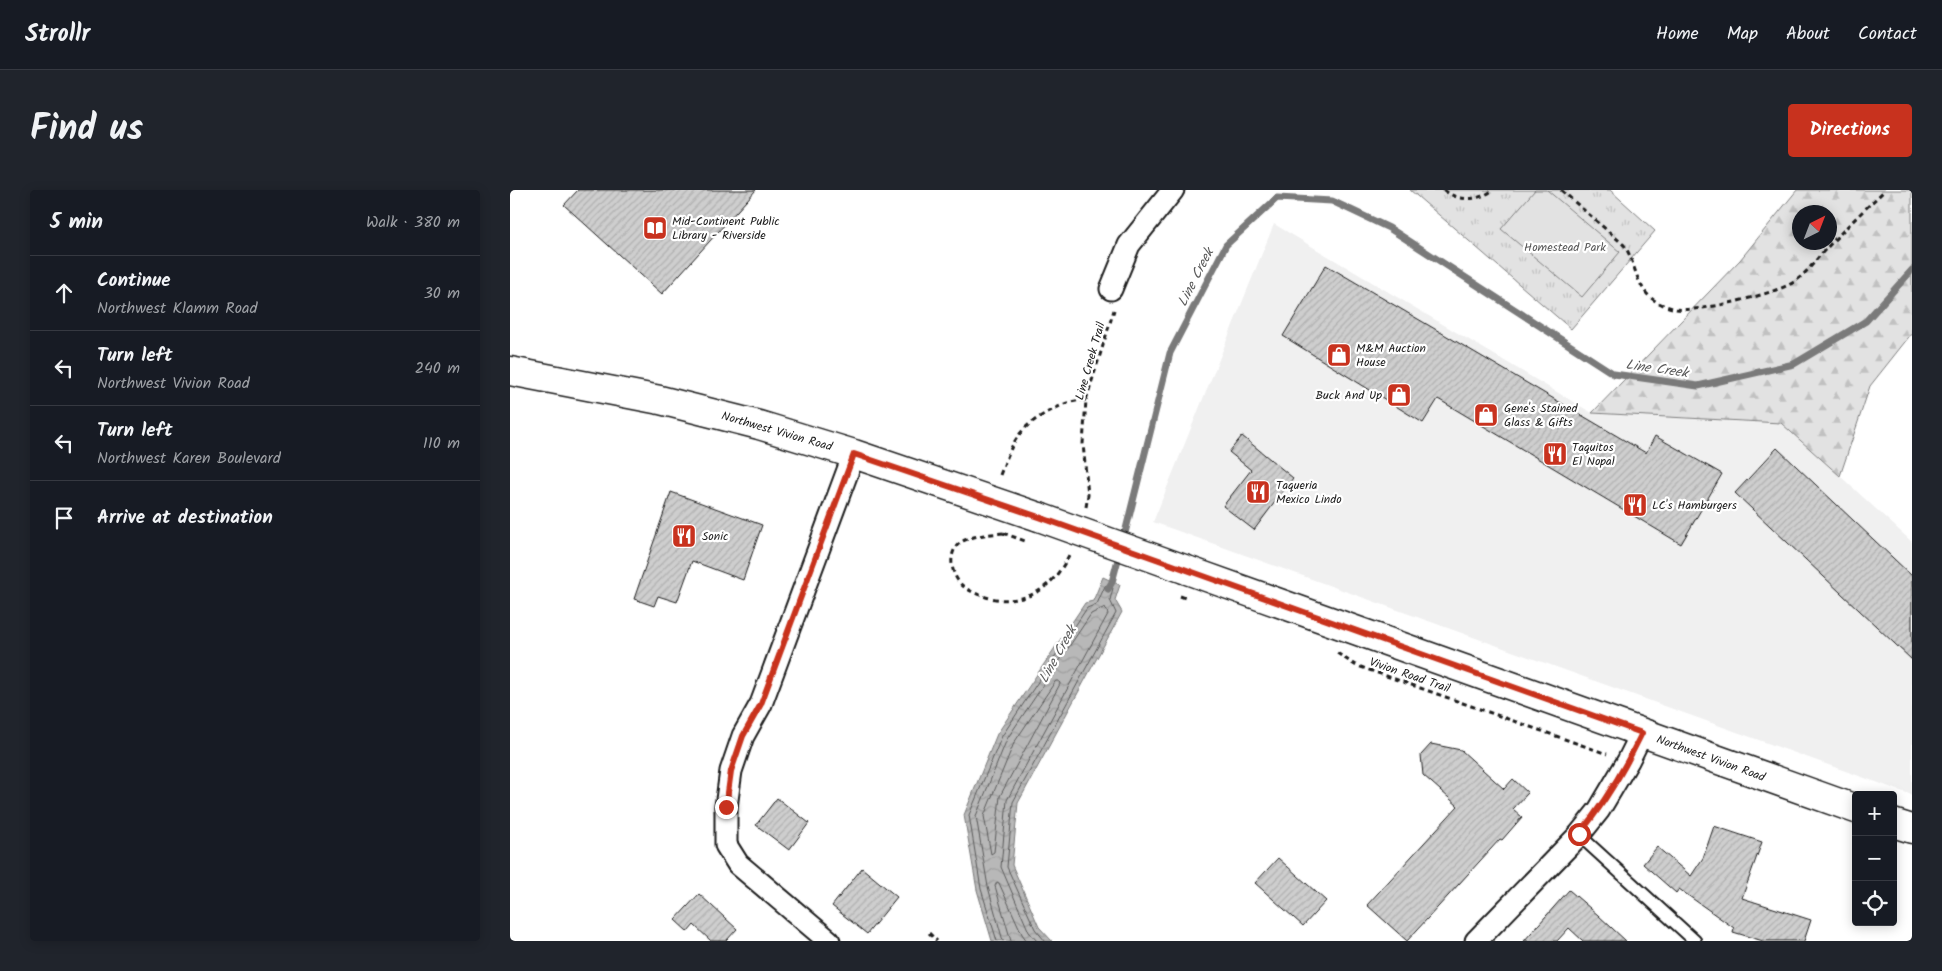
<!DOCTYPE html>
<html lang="en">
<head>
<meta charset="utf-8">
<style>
  body { margin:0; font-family:Kalam,sans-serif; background:#20242c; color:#f1f3f6 }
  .controls { position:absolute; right:15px; bottom:15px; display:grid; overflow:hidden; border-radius:5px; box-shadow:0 2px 12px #0003 }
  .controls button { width:45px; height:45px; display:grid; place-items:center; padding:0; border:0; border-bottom:1px solid #363941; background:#171b24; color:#f1f3f6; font:25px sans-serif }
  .compass { position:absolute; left:1282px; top:15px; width:45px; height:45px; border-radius:50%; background:#171b24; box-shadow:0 2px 12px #0003; rotate:42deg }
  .stop { position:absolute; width:15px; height:15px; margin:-11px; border:4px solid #c8321e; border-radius:50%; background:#fff }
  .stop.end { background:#c8321e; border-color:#fff; box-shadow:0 1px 5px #0008 }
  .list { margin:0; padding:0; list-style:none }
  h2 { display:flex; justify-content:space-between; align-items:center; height:65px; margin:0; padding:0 20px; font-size:21px }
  h2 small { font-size:16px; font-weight:400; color:#9ea1a6 }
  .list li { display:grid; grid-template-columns:32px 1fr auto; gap:15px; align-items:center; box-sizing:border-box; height:75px; padding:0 20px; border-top:1px solid #363941 }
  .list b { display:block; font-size:19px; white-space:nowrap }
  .list p { margin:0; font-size:16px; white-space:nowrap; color:#9ea1a6 }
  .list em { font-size:16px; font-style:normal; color:#9ea1a6 }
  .icon { flex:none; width:28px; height:28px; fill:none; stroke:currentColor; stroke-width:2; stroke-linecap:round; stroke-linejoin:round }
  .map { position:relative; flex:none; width:1402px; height:751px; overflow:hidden; border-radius:5px }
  header { display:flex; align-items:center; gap:30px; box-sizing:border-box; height:70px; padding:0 25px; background:#171b24; border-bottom:1px solid #363941 }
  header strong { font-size:24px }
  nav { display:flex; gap:28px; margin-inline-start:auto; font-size:18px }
  .intro { display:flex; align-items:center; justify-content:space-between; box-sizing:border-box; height:120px; padding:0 30px }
  h1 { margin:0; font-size:35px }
  .button { padding:12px 22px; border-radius:5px; background:#c8321e; color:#fff; font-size:18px; font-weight:700 }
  main { display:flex; gap:30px; padding:0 30px }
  aside { flex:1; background:#171b24; border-radius:5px; box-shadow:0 2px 12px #0003 }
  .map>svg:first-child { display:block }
  .built { fill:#f0f0f0 }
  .grass { fill:url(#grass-tufts); stroke:#7f7f7f }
  .forest { fill:url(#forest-firs); stroke:#7f7f7f; fill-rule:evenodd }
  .pitch { fill:#e2e2e2; stroke:#7f7f7f }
  .water { fill:url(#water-waves); stroke:#7a7a7a }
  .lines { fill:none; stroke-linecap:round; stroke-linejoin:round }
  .shore { stroke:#5a5a5a; stroke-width:1 }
  .stream { stroke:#7a7a7a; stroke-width:7 }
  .building { fill:url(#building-hatch); stroke:#1c1c1c }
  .lane-casing { stroke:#1c1c1c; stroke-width:15 }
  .street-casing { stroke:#1c1c1c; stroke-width:25 }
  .secondary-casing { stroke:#1c1c1c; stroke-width:31 }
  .path { stroke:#1c1c1c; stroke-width:3; stroke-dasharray:5 4; stroke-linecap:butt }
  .lane { stroke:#fff; stroke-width:11 }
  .street { stroke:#fff; stroke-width:21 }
  .secondary { stroke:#fff; stroke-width:28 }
  .secondary-bridge-casing { stroke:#1c1c1c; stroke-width:31; stroke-linecap:butt }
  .path-bridge { stroke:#1c1c1c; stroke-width:3; stroke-dasharray:5 4; stroke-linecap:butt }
  .secondary-bridge { stroke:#fff; stroke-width:28 }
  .route { stroke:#c8321e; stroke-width:6 }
  .labels { text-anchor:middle; stroke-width:4.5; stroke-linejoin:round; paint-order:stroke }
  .poi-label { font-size:12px; fill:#1c1c1c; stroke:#fff; text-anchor:start }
  .park-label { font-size:12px; fill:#575757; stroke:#fff }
  .street-label { font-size:12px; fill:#1c1c1c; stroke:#fff }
  .water-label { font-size:14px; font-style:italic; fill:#5a5a5a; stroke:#fff }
</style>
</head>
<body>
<header>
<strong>Strollr</strong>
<nav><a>Home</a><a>Map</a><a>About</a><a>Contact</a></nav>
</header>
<div class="intro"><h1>Find us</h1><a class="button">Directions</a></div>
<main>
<aside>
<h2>5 min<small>Walk · 380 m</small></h2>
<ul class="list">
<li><svg class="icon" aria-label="ahead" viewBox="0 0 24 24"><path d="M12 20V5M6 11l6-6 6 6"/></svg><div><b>Continue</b><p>Northwest Klamm Road</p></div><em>30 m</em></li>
<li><svg class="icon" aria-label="left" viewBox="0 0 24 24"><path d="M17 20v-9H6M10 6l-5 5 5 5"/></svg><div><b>Turn left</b><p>Northwest Vivion Road</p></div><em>240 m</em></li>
<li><svg class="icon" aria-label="left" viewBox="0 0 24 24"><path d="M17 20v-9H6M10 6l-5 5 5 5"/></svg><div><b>Turn left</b><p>Northwest Karen Boulevard</p></div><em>110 m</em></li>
<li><svg class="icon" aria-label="arrive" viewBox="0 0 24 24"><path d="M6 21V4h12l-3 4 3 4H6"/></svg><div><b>Arrive at destination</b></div></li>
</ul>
</aside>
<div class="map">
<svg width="1402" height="751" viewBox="0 0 1402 751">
  <defs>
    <pattern id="grass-tufts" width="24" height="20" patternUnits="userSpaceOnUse" patternTransform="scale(1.25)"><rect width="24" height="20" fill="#e2e2e2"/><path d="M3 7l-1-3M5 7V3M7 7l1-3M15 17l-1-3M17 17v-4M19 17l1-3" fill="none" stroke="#c1c1c1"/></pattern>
    <pattern id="forest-firs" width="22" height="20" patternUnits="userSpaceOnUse" patternTransform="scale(1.25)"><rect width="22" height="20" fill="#e2e2e2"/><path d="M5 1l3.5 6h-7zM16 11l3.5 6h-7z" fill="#c1c1c1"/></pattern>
    <pattern id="water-waves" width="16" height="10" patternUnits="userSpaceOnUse" patternTransform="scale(1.25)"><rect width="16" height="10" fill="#b8b8b8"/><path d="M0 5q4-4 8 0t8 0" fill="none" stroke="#9e9e9e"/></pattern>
    <pattern id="building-hatch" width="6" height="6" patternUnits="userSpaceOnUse" patternTransform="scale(1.25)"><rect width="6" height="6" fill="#cecece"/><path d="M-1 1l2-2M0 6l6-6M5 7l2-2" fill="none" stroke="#b0b0b0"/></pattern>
  </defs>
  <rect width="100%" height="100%" fill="#fff"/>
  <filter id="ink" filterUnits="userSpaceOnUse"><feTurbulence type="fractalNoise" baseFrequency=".02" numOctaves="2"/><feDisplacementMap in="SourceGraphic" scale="10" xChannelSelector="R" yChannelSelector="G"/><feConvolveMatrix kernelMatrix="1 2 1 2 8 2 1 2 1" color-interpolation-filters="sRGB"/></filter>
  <g filter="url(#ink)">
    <path class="built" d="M764 34 1082 223 1271 233 1330 286 1402 352V605L643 332Z"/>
    <path class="grass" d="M900 0H1100L1145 41 1061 139Z"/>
    <path class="forest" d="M1287 0H1402V143L1360 196 1330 286 1271 233 1082 223 1230 70ZM1290 22H1320V52H1290Z"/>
    <path class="pitch" d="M1025 0H1037L1110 62 1072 107 991 39Z"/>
    <path class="water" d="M593 387 610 395 605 410 612 422 508 613 502 675 529 737 542 751H482L467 700 454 625 487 544 575 413 583 411Z"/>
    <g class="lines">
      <path class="shore" d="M546 491H549L550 494 490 606 484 662 481 664 474 626 504 553Z
        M487 751 471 699 459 625 492 546 577 418 587 414 595 396 597 395 603 398 600 410 606 423 503 612 497 677 525 739 535 751
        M493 751 478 697 466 626 497 549 581 424 595 417 598 424 497 610 491 677 519 742 527 751
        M501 751 485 696 487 692 489 693 512 744 517 751"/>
      <path class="stream" d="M613 351 660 163 716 55 767 8 822 11 879 38 1104 184 1188 196 1284 174 1356 131 1402 80
        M598 399 602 392 610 362"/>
    </g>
    <path class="building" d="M68 0H246L152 104 54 15Z
      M816 75 1136 263 1145 246 1212 284 1171 354 928 209 913 233 773 146Z
      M732 246 783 288 744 340 713 316 741 280 719 262Z
      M1267 258 1402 386V470L1225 303Z
      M161 302 252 335 233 390 182 371 167 412 148 406 144 416 124 409Z
      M921 554 951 560 994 599 1003 589 1018 603 1003 619 1012 627 992 650 990 649 897 751 857 715 948 616 913 585 911 565Z
      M267 608 299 633 279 660 246 635Z
      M1204 636 1252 652 1232 708 1301 730 1294 751H1253L1223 742 1224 738 1169 699 1166 703 1133 674 1147 657 1181 686 1193 668Z
      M768 668 816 711 793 736 745 693Z
      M352 678 387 707 357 744 322 716Z
      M1059 700 1088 725 1116 751H1073L1059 738 1047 751H1014Z
      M189 704 227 739 216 751H201L184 735 178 742 165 730Z"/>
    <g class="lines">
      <defs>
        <path id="lane" d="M1069 645 1185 751"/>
        <path id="street" d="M601 99 619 55 663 0
          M319 751 228 674 216 655V617L221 581 233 546 251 514 344 264
          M966 751 1069 645 1089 620 1118 571 1132 543"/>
        <path id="secondary" d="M0 181 150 210 249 235 344 264 529 327
          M677 380 1346 619
          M1383 633 1402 639"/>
      </defs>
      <use href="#lane" class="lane-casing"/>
      <use href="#street" class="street-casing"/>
      <use href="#secondary" class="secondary-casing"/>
      <path class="path" d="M934 0C948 12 969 11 983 0
        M1051 0 1114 55C1125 71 1125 92 1139 106 1146 113 1157 117 1166 119 1188 123 1265 104 1284 92 1296 84 1304 72 1313 62 1333 40 1354 20 1375 0
        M490 285C503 251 508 237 542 220 553 214 563 210 576 210
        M576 317 578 305 573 254 576 210 604 120
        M493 343C481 344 467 345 455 350 438 357 439 379 449 392 455 400 467 404 476 407 514 417 542 400 559 365
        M827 463 845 475 1097 564
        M419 743 427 751"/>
      <use href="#lane" class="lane"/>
      <use href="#street" class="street"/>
      <use href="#secondary" class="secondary"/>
      <defs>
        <path id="secondary-bridge" d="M529 327 677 380"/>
      </defs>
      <use href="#secondary-bridge" class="secondary-bridge-casing"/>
      <path class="path-bridge" d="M493 343 518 352
        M670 406 678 409"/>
      <use href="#secondary-bridge" class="secondary-bridge"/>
    </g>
  </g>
  <g class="lines" filter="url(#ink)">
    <path class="route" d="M216 617 221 581 233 546 251 514 344 264 529 327 1132 543C1114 580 1095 613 1069 644"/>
  </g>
  <defs>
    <symbol id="library-square" viewBox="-11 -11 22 22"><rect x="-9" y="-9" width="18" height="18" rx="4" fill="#c8321e" stroke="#fff"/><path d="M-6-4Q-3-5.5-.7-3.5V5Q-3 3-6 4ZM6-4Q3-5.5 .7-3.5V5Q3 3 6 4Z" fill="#fff"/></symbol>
    <symbol id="shop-square" viewBox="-11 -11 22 22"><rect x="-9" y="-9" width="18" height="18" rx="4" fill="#c8321e" stroke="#fff"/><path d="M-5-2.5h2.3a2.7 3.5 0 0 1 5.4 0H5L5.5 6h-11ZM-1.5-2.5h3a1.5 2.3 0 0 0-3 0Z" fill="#fff"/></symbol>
    <symbol id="restaurant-square" viewBox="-11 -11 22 22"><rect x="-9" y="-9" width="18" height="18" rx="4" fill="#c8321e" stroke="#fff"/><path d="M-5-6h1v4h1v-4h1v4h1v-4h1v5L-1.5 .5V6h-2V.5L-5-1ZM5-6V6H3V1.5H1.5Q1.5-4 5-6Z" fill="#fff"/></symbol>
  </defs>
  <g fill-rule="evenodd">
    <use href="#library-square" x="131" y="24" width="28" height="28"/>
    <use href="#shop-square" x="815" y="151" width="28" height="28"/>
    <use href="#shop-square" x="875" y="191" width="28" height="28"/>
    <use href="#shop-square" x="962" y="211" width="28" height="28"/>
    <use href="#restaurant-square" x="1031" y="250" width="28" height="28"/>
    <use href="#restaurant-square" x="734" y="288" width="28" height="28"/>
    <use href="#restaurant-square" x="1111" y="301" width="28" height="28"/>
    <use href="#restaurant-square" x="160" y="332" width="28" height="28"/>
  </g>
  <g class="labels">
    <g class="poi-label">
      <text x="162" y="35">Mid-Continent Public<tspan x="162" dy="14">Library - Riverside</tspan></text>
      <text x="846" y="162">M&amp;M Auction<tspan x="846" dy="14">House</tspan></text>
      <text x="872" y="209" text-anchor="end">Buck And Up</text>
      <text x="994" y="222">Gene's Stained<tspan x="994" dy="14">Glass &amp; Gifts</tspan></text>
      <text x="1062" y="261">Taquitos<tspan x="1062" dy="14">El Nopal</tspan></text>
      <text x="766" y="299">Taqueria<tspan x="766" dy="14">Mexico Lindo</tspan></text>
      <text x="1142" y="319">LC's Hamburgers</text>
      <text x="192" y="350">Sonic</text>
    </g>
    <g class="park-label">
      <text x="1055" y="61">Homestead Park</text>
    </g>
    <g class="street-label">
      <text transform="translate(580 171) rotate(-74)" y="4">Line Creek Trail</text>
      <text transform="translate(267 241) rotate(16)" y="4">Northwest Vivion Road</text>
      <text transform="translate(900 485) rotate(19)" y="4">Vivion Road Trail</text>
      <text transform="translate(1201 568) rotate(20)" y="4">Northwest Vivion Road</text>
    </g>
    <g class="water-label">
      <text transform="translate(685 87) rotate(-63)" y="5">Line Creek</text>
      <text transform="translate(1147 178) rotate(8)" y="5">Line Creek</text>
      <text transform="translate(547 464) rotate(-61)" y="5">Line Creek</text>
    </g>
  </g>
</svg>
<div class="controls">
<button>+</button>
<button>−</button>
<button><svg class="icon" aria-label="locate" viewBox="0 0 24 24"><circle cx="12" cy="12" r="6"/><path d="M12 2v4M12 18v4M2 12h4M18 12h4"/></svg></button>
</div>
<svg class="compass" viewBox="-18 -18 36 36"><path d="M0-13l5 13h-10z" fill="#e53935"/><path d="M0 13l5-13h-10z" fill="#9ea1a6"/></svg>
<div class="stop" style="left:1069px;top:644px"></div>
<div class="stop end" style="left:216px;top:617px"></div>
</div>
</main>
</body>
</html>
